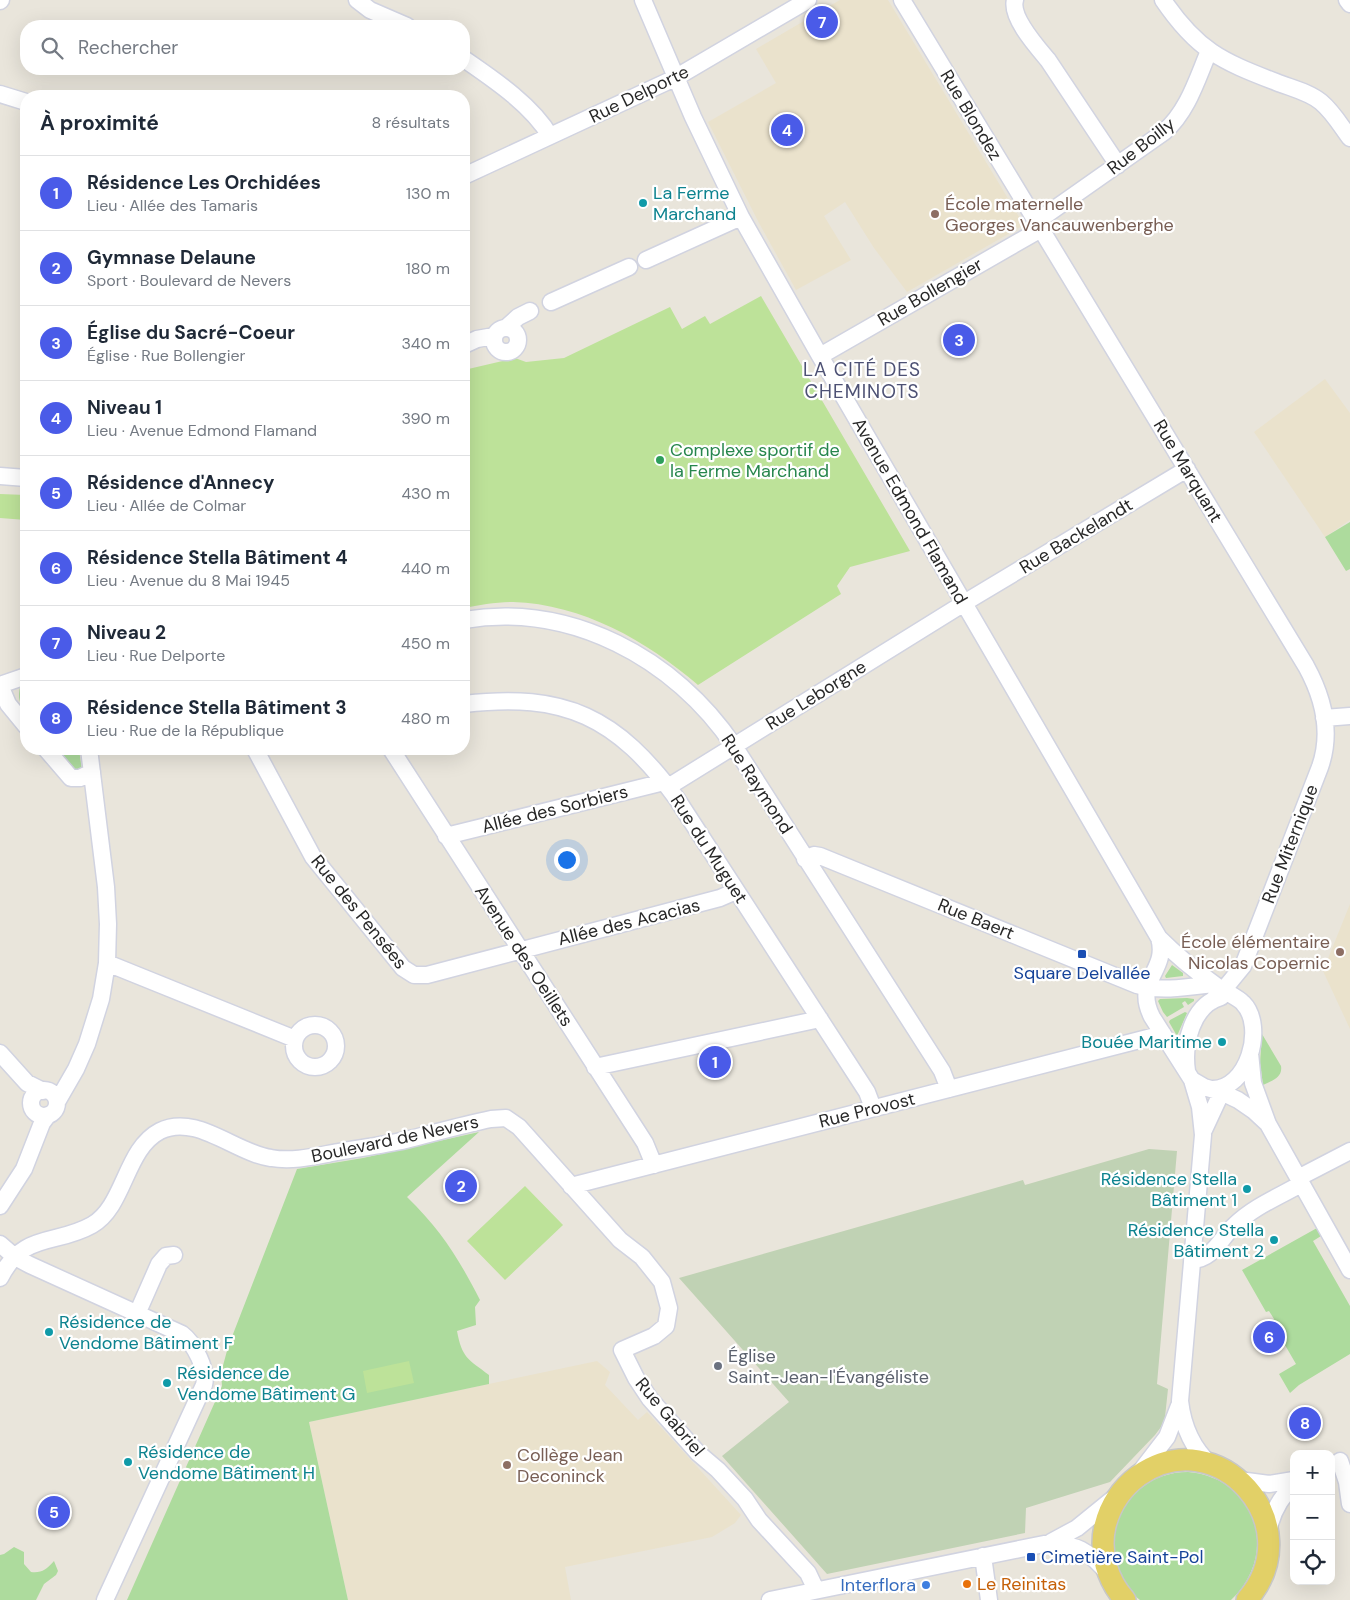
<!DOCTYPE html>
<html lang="fr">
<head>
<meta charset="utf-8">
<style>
  body { margin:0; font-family:"DM Sans",sans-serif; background:#f2f2f3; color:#1f2937 }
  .controls { position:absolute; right:15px; bottom:15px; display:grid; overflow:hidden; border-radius:10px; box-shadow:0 5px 20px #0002 }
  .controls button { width:45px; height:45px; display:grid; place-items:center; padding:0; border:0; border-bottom:1px solid #e0e1e3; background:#fff; color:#1f2937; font:25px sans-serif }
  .you { position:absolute; left:566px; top:859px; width:18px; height:18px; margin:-12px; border:4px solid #fff; border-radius:50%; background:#1a73e8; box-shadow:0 0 0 8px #1a73e833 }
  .badge { display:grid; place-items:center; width:32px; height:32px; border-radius:50%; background:#4a5be8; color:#fff; font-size:16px; font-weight:700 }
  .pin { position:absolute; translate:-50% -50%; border:2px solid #fff; box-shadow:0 1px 5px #0006 }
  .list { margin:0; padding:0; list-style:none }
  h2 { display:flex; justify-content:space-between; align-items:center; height:65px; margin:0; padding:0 20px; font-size:21px }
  h2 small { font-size:16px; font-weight:400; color:#747a83 }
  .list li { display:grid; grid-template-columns:32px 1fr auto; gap:15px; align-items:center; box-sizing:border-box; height:75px; padding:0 20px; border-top:1px solid #e0e1e3 }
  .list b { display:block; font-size:19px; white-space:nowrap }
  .list p { margin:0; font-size:16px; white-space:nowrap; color:#747a83 }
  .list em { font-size:16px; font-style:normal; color:#747a83 }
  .icon { flex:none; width:28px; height:28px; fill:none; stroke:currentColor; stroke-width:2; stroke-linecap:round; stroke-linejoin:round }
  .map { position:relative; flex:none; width:1350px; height:1600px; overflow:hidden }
  .search { position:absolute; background:#fff; box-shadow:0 5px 20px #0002; left:20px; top:20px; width:450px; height:55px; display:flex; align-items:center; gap:12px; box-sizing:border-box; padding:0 18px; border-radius:20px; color:#747a83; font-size:19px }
  .panel { position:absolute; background:#fff; box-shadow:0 5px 20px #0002; left:20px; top:90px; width:450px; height:665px; border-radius:20px }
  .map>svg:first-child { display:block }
  .education { fill:#eae2cc }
  .green { fill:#addb9d }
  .cemetery { fill:#c0d2b4 }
  .pitch { fill:#bde299 }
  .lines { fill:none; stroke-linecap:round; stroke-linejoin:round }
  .minor-casing { stroke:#d1d3e0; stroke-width:19 }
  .major-casing { stroke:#c7c7c7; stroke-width:24 }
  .minor { stroke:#fff; stroke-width:16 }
  .major { stroke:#e2d067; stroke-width:21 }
  .culture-dot { fill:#0f9aa8; stroke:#fff; stroke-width:2 }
  .education-dot { fill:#8d6e63; stroke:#fff; stroke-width:2 }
  .leisure-dot { fill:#2e9e5b; stroke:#fff; stroke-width:2 }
  .transit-dot { fill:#1a4fb4; stroke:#fff; stroke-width:2 }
  .worship-dot { fill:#6b7280; stroke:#fff; stroke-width:2 }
  .food-dot { fill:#e8710a; stroke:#fff; stroke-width:2 }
  .shop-dot { fill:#3f7fe0; stroke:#fff; stroke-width:2 }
  .labels { text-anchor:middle; stroke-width:4.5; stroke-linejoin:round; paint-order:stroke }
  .street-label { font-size:18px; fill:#282828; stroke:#fff }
  .culture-label { font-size:18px; fill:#0d838f; stroke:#fff; text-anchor:start }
  .education-label { font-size:18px; fill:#785e54; stroke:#fff; text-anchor:start }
  .leisure-label { font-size:18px; fill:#27864d; stroke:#fff; text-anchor:start }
  .transit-label { font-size:18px; fill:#164399; stroke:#fff }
  .worship-label { font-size:18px; fill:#5b616d; stroke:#fff; text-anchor:start }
  .food-label { font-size:18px; fill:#c56008; stroke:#fff; text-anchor:start }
  .shop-label { font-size:18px; fill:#366cbe; stroke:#fff; text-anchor:end }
  .neighbourhood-label { font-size:19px; letter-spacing:1px; fill:#4d5174; stroke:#fff }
</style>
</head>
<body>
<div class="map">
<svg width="1350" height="1600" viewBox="0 0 1350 1600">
  <rect width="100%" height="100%" fill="#e9e5db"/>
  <path class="education" d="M840 0H888L1024 225 907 292 874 248 845 202 824 216 851 260 796 290 759 223 708 122 776 83 756 49Z
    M1325 379 1350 413V520L1325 537 1254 432Z
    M1350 904V1029L1323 971Z
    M597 1361 610 1372 605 1385 638 1420 647 1412 741 1515 735 1523 712 1537 565 1567 571 1600H348L309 1422Z"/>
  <path class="green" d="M1350 522V569L1346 571 1325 537Z
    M26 684V712C19 703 18 698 20 687Z
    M56 749H79L82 771 73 770Z
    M1172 965 1183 973V976L1166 978 1165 976Z
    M1187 998 1194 999V1001L1188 1005 1185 1001 1182 1003 1184 1007 1167 1017 1163 1012 1158 1001 1160 999Z
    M1185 1012 1187 1013 1177 1036 1169 1022 1170 1020Z
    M1262 1034 1281 1066C1283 1078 1271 1081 1263 1085L1260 1063Z
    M479 1132 407 1197C441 1230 459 1259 480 1300L475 1307 476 1325 457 1331C462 1358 468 1359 489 1375V1384L309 1422 348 1600H127L222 1386 221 1373 228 1347 297 1169 363 1158Z
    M1317 1228 1321 1236 1313 1241 1350 1306V1354L1299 1385 1290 1393 1279 1374 1296 1364 1271 1321 1274 1319 1269 1311 1266 1312 1242 1270Z
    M1188 1472C1257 1478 1280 1554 1231 1600H1140C1087 1555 1120 1472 1188 1472Z
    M14 1547 24 1552V1564L31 1572C42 1573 46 1570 54 1561L58 1571 56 1575 44 1584 36 1600H0V1555L4 1554Z"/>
  <path class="cemetery" d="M1149 1149 1177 1151 1157 1384 1168 1389 1165 1417 1161 1427 1155 1435 1110 1482 1026 1508 1025 1533 827 1574 722 1456 789 1402 679 1278 1023 1180 1025 1185Z"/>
  <path class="pitch" d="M761 296 910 551 850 567 837 586 841 594 698 685C647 641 582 604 513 602 497 602 479 605 464 608V370L515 358 526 362 564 358 670 307 682 329 705 316 710 324Z
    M0 494 26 495V520L0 518Z
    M525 1186 563 1225 505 1280 467 1241Z
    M409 1361 414 1383 367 1393 363 1371Z"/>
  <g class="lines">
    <defs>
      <path id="minor" d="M357 0 370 10 407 26
        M643 0 693 117 741 217 820 356 1159 938C1169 971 1133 980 1152 1017L1192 1080 1204 1087 1221 1092 1238 1100 1254 1111 1268 1124
        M902 0 1306 666C1323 697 1332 733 1320 767L1243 966 1225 988 1212 1001
        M1015 0C1010 17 1037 47 1048 60L1118 165
        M1163 0C1197 50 1221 61 1276 82 1291 88 1309 92 1321 102 1333 112 1341 126 1350 138
        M1347 0 1350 4
        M0 1 1 0
        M464 59C493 79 532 105 550 136
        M0 94 26 102
        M464 176 675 78 808 0
        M1036 222 1164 132C1188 111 1197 79 1209 51
        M646 260 741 217
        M551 302 629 267
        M507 327 518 317 530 311
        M494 340a12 12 0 1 1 24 0a12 12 0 1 1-24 0Z
        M464 345 477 339 494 336
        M820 356 1041 229
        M0 476 26 478
        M464 620C570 602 675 658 734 746L942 1071 949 1089
        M0 685 8 704 26 726
        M0 685 26 676
        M464 704C565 692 617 717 677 799L867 1092 873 1108
        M1324 718 1350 716
        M46 749 71 778H80L92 772
        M255 749 313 857 403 968 414 975H427L720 898 736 891
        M391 749 645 1143 654 1165
        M668 787 974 597 1187 469
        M446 836 664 782
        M805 859 814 855 820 856 1137 985C1161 992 1189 987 1214 984
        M1159 938C1176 955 1194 970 1214 984 1221 990 1238 997 1243 1003 1266 1026 1248 1091 1211 1089
        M107 963 295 1039
        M294 1046a21 21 0 1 1 42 0a21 21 0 1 1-42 0Z
        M0 1053 27 1083 43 1091
        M1250 1053 1253 1083 1268 1124 1350 1270
        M595 1067 820 1019
        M1187 1071C1183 1044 1192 1005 1221 997
        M1192 1080 1200 1107 1203 1135 1180 1401C1183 1427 1192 1448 1211 1465
        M31 1103a13 13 0 1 1 26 0a13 13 0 1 1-26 0Z
        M57 1102 76 1069 87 1044 101 999 107 963 108 924 106 887 89 749
        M1204 1130 1224 1087
        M1298 1178 1350 1151
        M571 1186 1163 1034
        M0 1206 24 1169 42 1123 48 1115
        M0 1244 15 1257 30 1265 182 1334C194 1343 208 1370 204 1385L105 1600
        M1192 1260C1214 1259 1220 1238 1235 1225 1253 1207 1280 1196 1301 1184
        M0 1278C24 1231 55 1246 92 1225 125 1206 125 1149 160 1131 196 1113 235 1153 271 1158 293 1162 316 1156 338 1152 361 1148 384 1145 406 1140 434 1133 462 1125 491 1119L506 1118 519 1127 620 1240 642 1257 662 1282 669 1308 666 1326 654 1336 622 1350 636 1378 650 1399 698 1453 718 1470 745 1499 759 1520 808 1573 816 1590
        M137 1314 159 1264 166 1256 174 1255
        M1340 1461 1347 1482 1350 1504
        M1137 1476 1167 1437 1179 1406
        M1239 1480 1269 1484 1294 1480
        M1268 1532C1272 1513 1279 1498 1294 1485
        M1051 1542 1077 1528 1114 1498
        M983 1556 989 1600
        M770 1600 1044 1544C1075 1542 1090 1551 1109 1575"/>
      <path id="major" d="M1125 1600C1107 1580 1099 1552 1105 1526 1110 1506 1122 1488 1138 1476 1218 1419 1312 1525 1247 1600"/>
    </defs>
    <use href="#minor" class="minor-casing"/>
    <use href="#major" class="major-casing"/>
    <use href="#minor" class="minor"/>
    <use href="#major" class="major"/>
  </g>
  <g class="culture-dot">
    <circle cx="643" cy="203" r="5"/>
    <circle cx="1222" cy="1042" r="5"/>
    <circle cx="1247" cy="1189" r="5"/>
    <circle cx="1274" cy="1240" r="5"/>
    <circle cx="49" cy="1332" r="5"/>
    <circle cx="167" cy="1383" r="5"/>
    <circle cx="128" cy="1462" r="5"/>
  </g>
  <g class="education-dot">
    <circle cx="935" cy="214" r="5"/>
    <circle cx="1340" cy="952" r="5"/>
    <circle cx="507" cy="1465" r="5"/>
  </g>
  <circle class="leisure-dot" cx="660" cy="460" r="5"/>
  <g class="transit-dot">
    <rect x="1077" y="949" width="10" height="10" rx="2.5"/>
    <rect x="1026" y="1552" width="10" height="10" rx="2.5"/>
  </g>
  <circle class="worship-dot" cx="718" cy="1366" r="5"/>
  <circle class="food-dot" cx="967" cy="1584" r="5"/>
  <circle class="shop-dot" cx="926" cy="1585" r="5"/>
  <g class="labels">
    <g class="street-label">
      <text transform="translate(639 94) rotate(-26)" y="6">Rue Delporte</text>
      <text transform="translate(971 115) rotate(59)" y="6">Rue Blondez</text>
      <text transform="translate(1141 146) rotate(-38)" y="6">Rue Boilly</text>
      <text transform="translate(930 292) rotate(-30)" y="6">Rue Bollengier</text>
      <text transform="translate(1188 471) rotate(59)" y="6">Rue Marquant</text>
      <text transform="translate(910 511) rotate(60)" y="6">Avenue Edmond Flamand</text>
      <text transform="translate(1076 536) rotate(-31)" y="6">Rue Backelandt</text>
      <text transform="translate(816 695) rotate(-32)" y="6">Rue Leborgne</text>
      <text transform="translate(757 784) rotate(57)" y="6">Rue Raymond</text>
      <text transform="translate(555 809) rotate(-14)" y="6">Allée des Sorbiers</text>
      <text transform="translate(1290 844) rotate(-69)" y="6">Rue Miternique</text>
      <text transform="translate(709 849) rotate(57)" y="6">Rue du Muguet</text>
      <text transform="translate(359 912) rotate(51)" y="6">Rue des Pensées</text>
      <text transform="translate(976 919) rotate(22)" y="6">Rue Baert</text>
      <text transform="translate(629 922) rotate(-14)" y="6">Allée des Acacias</text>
      <text transform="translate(524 956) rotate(57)" y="6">Avenue des Oeillets</text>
      <text transform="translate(867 1110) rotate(-14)" y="6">Rue Provost</text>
      <text transform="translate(395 1139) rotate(-12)" y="6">Boulevard de Nevers</text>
      <text transform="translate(670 1417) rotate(50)" y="6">Rue Gabriel</text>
    </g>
    <g class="culture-label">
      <text x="653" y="199">La Ferme<tspan x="653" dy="21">Marchand</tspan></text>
      <text x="1212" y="1048" text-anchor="end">Bouée Maritime</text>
      <text x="1237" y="1185" text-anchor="end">Résidence Stella<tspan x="1237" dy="21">Bâtiment 1</tspan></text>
      <text x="1264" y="1236" text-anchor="end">Résidence Stella<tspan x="1264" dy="21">Bâtiment 2</tspan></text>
      <text x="59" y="1328">Résidence de<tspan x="59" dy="21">Vendome Bâtiment F</tspan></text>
      <text x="177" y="1379">Résidence de<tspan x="177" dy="21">Vendome Bâtiment G</tspan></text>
      <text x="138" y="1458">Résidence de<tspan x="138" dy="21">Vendome Bâtiment H</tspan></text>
    </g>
    <g class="education-label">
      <text x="945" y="210">École maternelle<tspan x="945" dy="21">Georges Vancauwenberghe</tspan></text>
      <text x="1330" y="948" text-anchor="end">École élémentaire<tspan x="1330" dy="21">Nicolas Copernic</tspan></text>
      <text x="517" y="1461">Collège Jean<tspan x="517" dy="21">Deconinck</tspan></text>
    </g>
    <g class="leisure-label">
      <text x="670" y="456">Complexe sportif de<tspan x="670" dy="21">la Ferme Marchand</tspan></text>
    </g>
    <g class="transit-label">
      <text x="1082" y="979">Square Delvallée</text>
      <text x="1041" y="1563" text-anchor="start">Cimetière Saint-Pol</text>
    </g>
    <g class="worship-label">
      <text x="728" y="1362">Église<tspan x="728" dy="21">Saint-Jean-l'Évangéliste</tspan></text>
    </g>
    <g class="food-label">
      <text x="977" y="1590">Le Reinitas</text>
    </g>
    <g class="shop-label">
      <text x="916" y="1591">Interflora</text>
    </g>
    <g class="neighbourhood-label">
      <text x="862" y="376">LA CITÉ DES<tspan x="862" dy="22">CHEMINOTS</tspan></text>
    </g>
  </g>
</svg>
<div class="controls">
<button>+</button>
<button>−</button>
<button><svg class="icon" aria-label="locate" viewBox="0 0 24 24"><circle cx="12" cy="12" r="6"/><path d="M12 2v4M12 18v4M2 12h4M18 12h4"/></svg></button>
</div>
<div class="you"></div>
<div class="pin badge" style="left:715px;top:1062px">1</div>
<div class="pin badge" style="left:461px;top:1186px">2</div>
<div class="pin badge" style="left:959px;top:340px">3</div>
<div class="pin badge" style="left:787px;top:130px">4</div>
<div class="pin badge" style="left:54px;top:1512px">5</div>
<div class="pin badge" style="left:1269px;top:1337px">6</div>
<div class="pin badge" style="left:822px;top:22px">7</div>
<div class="pin badge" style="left:1305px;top:1423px">8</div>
<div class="search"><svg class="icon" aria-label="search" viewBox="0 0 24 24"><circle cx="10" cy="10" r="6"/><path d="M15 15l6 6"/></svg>Rechercher</div>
<section class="panel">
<h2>À proximité<small>8 résultats</small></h2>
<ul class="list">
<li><span class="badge">1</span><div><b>Résidence Les Orchidées</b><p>Lieu · Allée des Tamaris</p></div><em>130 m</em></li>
<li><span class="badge">2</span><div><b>Gymnase Delaune</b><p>Sport · Boulevard de Nevers</p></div><em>180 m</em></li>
<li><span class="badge">3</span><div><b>Église du Sacré-Coeur</b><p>Église · Rue Bollengier</p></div><em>340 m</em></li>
<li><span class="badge">4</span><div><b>Niveau 1</b><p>Lieu · Avenue Edmond Flamand</p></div><em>390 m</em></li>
<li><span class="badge">5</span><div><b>Résidence d'Annecy</b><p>Lieu · Allée de Colmar</p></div><em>430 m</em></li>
<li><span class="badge">6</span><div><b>Résidence Stella Bâtiment 4</b><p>Lieu · Avenue du 8 Mai 1945</p></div><em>440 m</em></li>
<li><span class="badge">7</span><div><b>Niveau 2</b><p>Lieu · Rue Delporte</p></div><em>450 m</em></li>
<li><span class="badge">8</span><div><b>Résidence Stella Bâtiment 3</b><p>Lieu · Rue de la République</p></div><em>480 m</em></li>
</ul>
</section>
</div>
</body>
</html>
